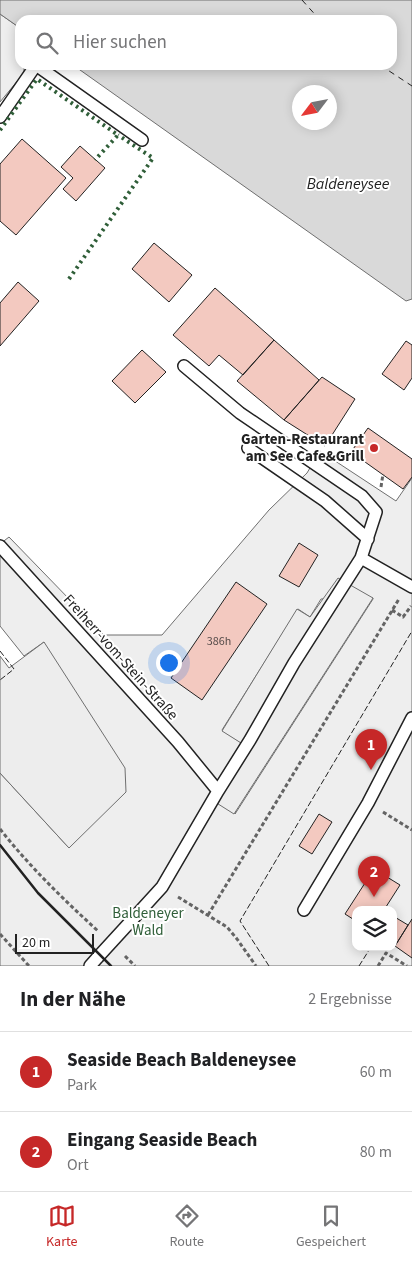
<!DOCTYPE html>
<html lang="de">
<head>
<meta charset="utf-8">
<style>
  body { margin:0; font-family:"Source Sans 3",sans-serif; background:#f6f6f6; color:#202124 }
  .controls { position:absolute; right:15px; bottom:15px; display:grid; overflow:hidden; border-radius:10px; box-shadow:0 2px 12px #0003 }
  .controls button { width:45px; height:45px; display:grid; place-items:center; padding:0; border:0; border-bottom:1px solid #e0e0e0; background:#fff; color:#202124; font:25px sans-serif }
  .compass { position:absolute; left:292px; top:85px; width:45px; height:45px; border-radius:50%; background:#fff; box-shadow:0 2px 12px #0003; rotate:238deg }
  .scale { position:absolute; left:15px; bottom:12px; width:79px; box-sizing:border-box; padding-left:5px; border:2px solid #222; border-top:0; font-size:14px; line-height:18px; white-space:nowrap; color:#222; -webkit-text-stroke:4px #fff; paint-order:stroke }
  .you { position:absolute; left:168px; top:662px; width:18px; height:18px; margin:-12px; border:4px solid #fff; border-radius:50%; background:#1a73e8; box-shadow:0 0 0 8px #1a73e833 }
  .badge { display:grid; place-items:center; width:32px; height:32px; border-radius:50%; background:#c62828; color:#fff; font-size:16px; font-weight:700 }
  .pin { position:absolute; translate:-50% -41px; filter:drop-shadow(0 1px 2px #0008) }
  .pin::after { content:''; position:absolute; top:26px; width:18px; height:15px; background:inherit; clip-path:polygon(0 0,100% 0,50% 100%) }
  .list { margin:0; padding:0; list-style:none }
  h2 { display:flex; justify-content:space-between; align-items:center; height:65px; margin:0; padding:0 20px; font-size:21px }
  h2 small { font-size:16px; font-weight:400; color:#757577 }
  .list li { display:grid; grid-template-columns:32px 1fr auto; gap:15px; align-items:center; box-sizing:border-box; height:80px; padding:0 20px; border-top:1px solid #e0e0e0 }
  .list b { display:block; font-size:19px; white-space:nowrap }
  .list p { margin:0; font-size:16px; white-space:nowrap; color:#757577 }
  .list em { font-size:16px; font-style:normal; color:#757577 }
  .icon { flex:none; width:28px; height:28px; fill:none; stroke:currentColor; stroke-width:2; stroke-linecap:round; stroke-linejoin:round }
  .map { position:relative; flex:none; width:412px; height:966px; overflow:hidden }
  .search { position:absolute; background:#fff; box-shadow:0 2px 12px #0003; left:15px; right:15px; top:15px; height:55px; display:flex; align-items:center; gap:12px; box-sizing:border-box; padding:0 18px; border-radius:15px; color:#757577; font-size:19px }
  .sheet { height:225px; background:#fff }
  nav { display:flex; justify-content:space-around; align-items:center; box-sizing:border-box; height:70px; border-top:1px solid #e0e0e0; background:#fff; font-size:14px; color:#757577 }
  nav a { display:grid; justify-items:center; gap:2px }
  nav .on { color:#c62828 }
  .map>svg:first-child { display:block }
  .green { fill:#eee; stroke:#6f6f6f; fill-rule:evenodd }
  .parking { fill:#ededed; stroke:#6f6f6f }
  .water { fill:#d9d9d9; stroke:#6f6f6f; fill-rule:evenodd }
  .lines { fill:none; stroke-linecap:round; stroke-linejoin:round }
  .ferry { stroke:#222; stroke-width:1; stroke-dasharray:6 5; stroke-linecap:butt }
  .building { fill:#f3c9c0; stroke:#222 }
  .service-casing { stroke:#222; stroke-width:14 }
  .path { stroke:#646464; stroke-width:3; stroke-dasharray:4 2.5; stroke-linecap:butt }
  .service { stroke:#fff; stroke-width:11 }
  .service-bridge-casing { stroke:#222; stroke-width:14; stroke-linecap:butt }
  .service-bridge { stroke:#fff; stroke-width:11 }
  .hedge { stroke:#2f5e38; stroke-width:4; stroke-dasharray:2.5 4; stroke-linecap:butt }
  .fence { stroke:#222; stroke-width:1; stroke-dasharray:6 2.5; stroke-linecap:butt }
  .wall { stroke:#222; stroke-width:2.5 }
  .poi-dot { fill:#c62828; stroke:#fff; stroke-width:2 }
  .labels { text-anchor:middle; stroke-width:4; stroke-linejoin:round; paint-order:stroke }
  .number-label { font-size:12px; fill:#564c4a }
  .poi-label { font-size:15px; font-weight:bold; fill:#222; stroke:#fff; text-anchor:end }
  .street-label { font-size:15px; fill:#222; stroke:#fff }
  .park-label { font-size:15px; fill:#2f5e38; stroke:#fff }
  .water-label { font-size:16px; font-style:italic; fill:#222; stroke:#fff }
</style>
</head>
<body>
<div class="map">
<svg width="412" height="966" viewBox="0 0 412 966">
  <rect width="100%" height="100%" fill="#fff"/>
  <path class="green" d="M0 14 20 28V65H24V73L0 102Z
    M320 451 396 501 412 478V966H0V773L69 848 44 642 24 656 0 626V544L9 537 104 635H162L269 510 307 473ZM373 598V599L235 814 249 748 222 730 298 609 310 617 321 599ZM356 910H393V947H356Z"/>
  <path class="parking" d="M338 578 373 598 234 814 215 802 249 748 222 731 297 609 310 617Z
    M44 642 125 768 126 792 69 848 0 773V656L9 668Z"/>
  <path class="water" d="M0 0H412V299L406 301 73 65H392V20H20V28L0 14ZM300 92H330V122H300Z"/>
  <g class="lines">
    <path class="ferry" d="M302 0 320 20
      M380 65 412 86"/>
  </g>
  <path class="building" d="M22 139 66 178 16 235 0 221V164Z
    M80 146 105 168 76 201 63 189 73 178 61 167Z
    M154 243 192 275 169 302 132 269Z
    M18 282 39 301 0 346V303Z
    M215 288 274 340 243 375 219 355 209 366 173 335Z
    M274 340 319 380 284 420 237 381Z
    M406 341 412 345V378L404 390 382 374Z
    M142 350 166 372 135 403 112 381Z
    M322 377 355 399 325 446 284 420Z
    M368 428 412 459V477L403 489 351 452Z
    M299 543 318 555 299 587 279 576Z
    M236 582 267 604 202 700 171 678Z
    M319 814 332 822 312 854 299 846Z
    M374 869 400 885 384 910H356V921L345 914Z
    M393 916 408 925 395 946 393 945Z
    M412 919V958L395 946Z"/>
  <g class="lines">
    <defs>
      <path id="service" d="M0 117 36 65 142 140
        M248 448 325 501 368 539
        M0 546 178 742 218 791
        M361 558 412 587
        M304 910 368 803 412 718
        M131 921 162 887 218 791 250 740 294 663 361 558 376 512 362 496 240 413 184 366
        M90 966 98 957"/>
    </defs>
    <use href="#service" class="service-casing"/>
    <path class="path" d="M381 487 383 474
      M392 610 403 617 411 606
      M383 812 412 830
      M0 829C30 867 63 899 98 931
      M178 897 227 927 237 939 256 966
      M208 915 399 599
      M0 934 29 966
      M125 956 135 966
      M378 966 386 953 407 966"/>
    <use href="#service" class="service"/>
    <defs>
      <path id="service-bridge" d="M98 957 131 921"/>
    </defs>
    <use href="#service-bridge" class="service-bridge-casing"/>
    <use href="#service-bridge" class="service-bridge"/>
    <path class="hedge" d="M0 130 37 79 118 135 95 160
      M69 279 153 158 118 135"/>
    <path class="fence" d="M0 651 14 669 0 680
      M269 966 240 921 412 631
      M359 966 371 947"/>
    <path class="wall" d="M0 845 38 893 111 966"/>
  </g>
  <circle class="poi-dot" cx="374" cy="448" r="5"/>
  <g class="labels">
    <g class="number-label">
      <text x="219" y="645">386h</text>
    </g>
    <g class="poi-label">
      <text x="364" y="444">Garten-Restaurant<tspan x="364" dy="17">am See Cafe&amp;Grill</tspan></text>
    </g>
    <g class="street-label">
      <text transform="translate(121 657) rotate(48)" y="5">Freiherr-vom-Stein-Straße</text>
    </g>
    <g class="park-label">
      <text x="148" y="918">Baldeneyer<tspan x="148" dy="17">Wald</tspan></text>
    </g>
    <g class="water-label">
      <text x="348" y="189">Baldeneysee</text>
    </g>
  </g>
</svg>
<div class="controls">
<button><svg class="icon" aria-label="layers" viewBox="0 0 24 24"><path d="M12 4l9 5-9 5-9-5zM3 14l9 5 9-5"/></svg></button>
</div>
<svg class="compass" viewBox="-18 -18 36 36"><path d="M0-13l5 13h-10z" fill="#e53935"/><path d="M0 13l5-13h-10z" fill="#757577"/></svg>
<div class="scale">20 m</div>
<div class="you"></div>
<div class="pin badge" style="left:371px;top:770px">1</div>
<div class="pin badge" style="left:374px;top:897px">2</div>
<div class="search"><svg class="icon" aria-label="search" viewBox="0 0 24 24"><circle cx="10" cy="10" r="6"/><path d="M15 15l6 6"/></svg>Hier suchen</div>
</div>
<section class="sheet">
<h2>In der Nähe<small>2 Ergebnisse</small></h2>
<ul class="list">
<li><span class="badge">1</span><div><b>Seaside Beach Baldeneysee</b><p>Park</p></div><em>60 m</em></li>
<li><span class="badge">2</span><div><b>Eingang Seaside Beach</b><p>Ort</p></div><em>80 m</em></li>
</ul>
</section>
<nav>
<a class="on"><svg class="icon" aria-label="map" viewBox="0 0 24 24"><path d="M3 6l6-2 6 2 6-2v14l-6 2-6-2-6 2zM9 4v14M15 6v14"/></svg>Karte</a>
<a><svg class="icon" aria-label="directions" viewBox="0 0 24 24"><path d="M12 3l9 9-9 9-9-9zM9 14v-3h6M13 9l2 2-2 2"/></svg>Route</a>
<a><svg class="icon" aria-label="saved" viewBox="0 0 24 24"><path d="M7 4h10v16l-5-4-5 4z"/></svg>Gespeichert</a>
</nav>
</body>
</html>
